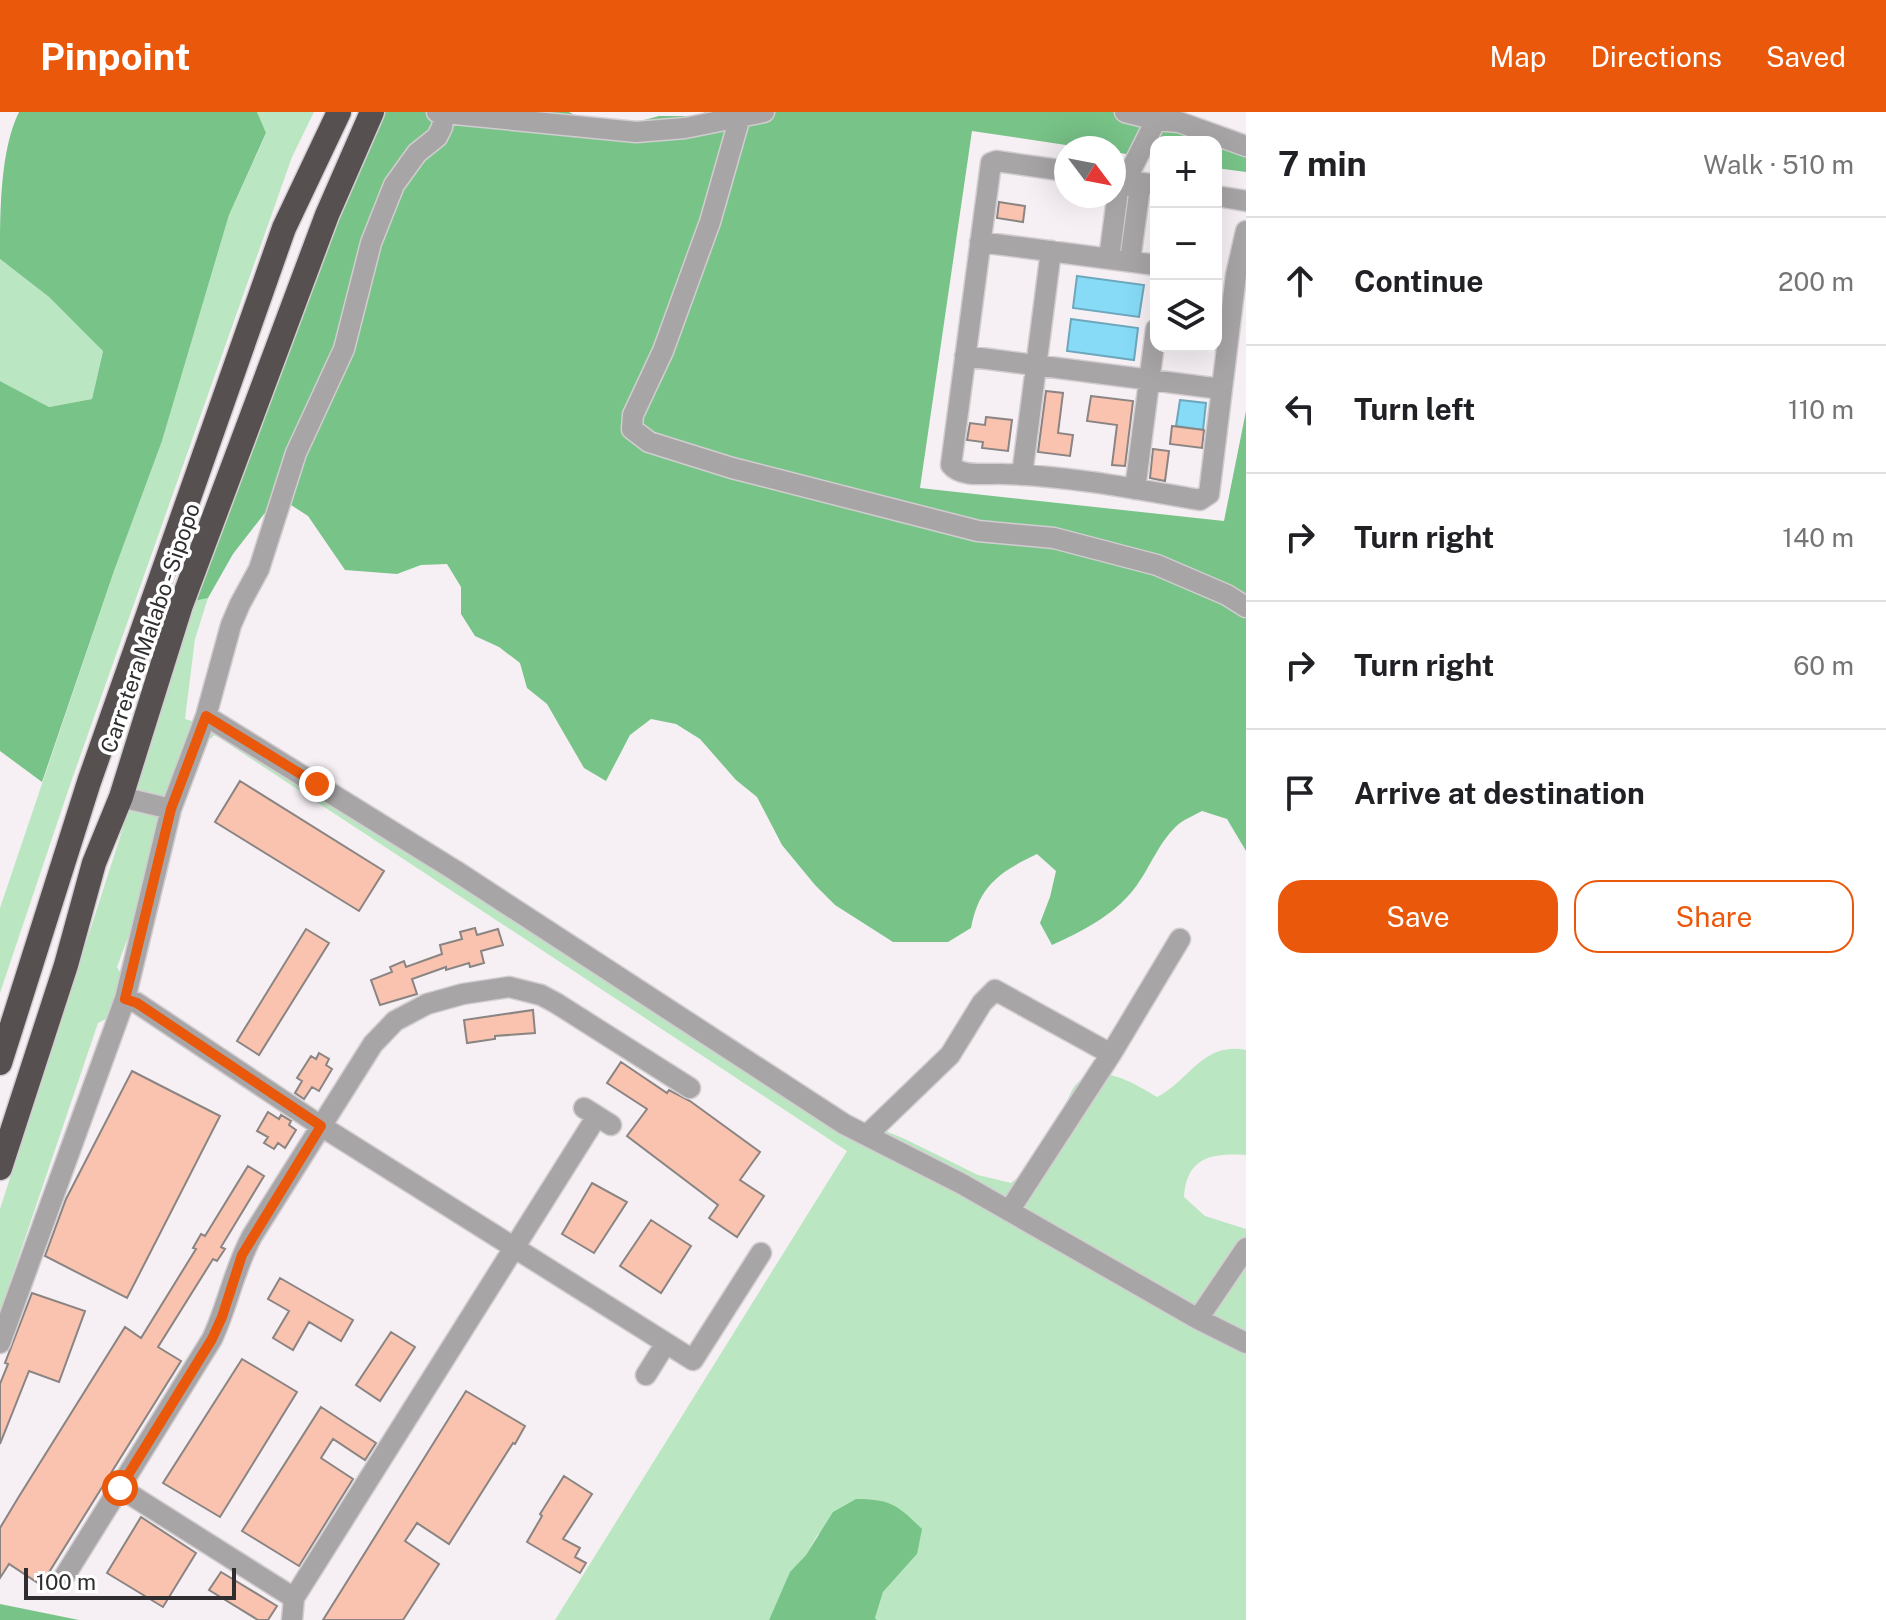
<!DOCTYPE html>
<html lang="en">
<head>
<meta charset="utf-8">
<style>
  body { margin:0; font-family:"Public Sans",sans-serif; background:#f2f2f2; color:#202124 }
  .controls { position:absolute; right:24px; top:24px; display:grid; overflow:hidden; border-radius:16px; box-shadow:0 8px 32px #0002 }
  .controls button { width:72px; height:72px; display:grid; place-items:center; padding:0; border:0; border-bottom:2px solid #e0e0e0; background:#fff; color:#202124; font:40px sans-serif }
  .compass { position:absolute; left:1054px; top:24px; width:72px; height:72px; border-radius:50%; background:#fff; box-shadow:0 8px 32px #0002; rotate:122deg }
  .scale { position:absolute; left:24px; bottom:20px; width:212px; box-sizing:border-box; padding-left:8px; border:4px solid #2f2d2f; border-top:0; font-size:22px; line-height:28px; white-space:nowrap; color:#2f2d2f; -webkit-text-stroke:6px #fff; paint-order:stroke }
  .stop { position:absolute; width:24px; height:24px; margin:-18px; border:6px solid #ea580c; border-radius:50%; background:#fff }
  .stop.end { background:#ea580c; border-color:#fff; box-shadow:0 2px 8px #0008 }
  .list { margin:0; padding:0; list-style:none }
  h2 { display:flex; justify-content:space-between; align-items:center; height:104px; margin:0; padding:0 32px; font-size:34px }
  h2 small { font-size:26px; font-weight:400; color:#757577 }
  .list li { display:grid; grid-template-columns:52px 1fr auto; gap:24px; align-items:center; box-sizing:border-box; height:128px; padding:0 32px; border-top:2px solid #e0e0e0 }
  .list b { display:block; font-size:30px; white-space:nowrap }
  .list em { font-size:26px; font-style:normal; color:#757577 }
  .actions { display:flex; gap:16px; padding:24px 32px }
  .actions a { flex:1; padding:18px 0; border:2px solid #ea580c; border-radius:24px; text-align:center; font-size:28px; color:#ea580c }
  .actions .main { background:#ea580c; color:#fff }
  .icon { flex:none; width:44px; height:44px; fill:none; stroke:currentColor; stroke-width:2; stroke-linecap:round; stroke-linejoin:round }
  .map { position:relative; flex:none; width:1246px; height:1508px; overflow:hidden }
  header { display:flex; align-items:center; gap:48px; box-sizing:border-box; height:112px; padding:0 40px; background:#ea580c; color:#fff }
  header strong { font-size:38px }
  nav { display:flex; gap:44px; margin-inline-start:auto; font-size:28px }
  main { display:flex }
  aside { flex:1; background:#fff }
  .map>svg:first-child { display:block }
  .green { fill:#bae7c1 }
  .forest { fill:#78c488 }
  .water { fill:#87dbf7; stroke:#6da7bb; stroke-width:2 }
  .building { fill:#f9c3af; stroke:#8a8482; stroke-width:2 }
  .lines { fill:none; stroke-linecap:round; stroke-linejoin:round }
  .minor-casing { stroke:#d2cdd1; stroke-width:23 }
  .highway-casing { stroke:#d2cdd1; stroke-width:27 }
  .minor { stroke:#a8a5a6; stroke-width:20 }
  .highway { stroke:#565051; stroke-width:24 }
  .route { stroke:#ea580c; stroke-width:10 }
  .labels { text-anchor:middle; stroke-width:7; stroke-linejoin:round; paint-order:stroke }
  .street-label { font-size:22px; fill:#2f2d2f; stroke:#fff }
</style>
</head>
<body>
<header>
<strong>Pinpoint</strong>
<nav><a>Map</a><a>Directions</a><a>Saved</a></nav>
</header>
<main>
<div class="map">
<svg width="1246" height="1508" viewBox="0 0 1246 1508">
  <rect width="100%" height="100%" fill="#f6f0f5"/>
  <path class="green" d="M257 0H314L292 45 70 673 0 881V796L114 459 162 329 229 103 266 22Z
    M0 147 49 185 103 238 92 287 49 295 0 269Z
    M192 485 208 486 195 527 185 607 248 625 844 1002 905 1027 978 1063 1011 1071C1023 1061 1041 1050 1048 1038 1058 1020 1062 998 1071 980 1090 944 1132 970 1157 985 1189 969 1203 929 1246 938V1043C1211 1041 1187 1045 1184 1085L1205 1104 1246 1117V1508H877L875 1506 883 1480 917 1442 818 1422 806 1443 790 1461 769 1508H555L847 1039 215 623 199 635 117 855 137 891 98 911 0 1200V1097L123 716Z"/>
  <path class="forest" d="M19 0H257L266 21 229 103 162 329 114 459 42 670 0 639V269L49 295 92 287 103 239 49 185 0 147C0 101 0 38 19 0Z
    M361 0H569L580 6 633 11 659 4H699L705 0H1166L1246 35V60L1216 56V30H1156V47L1114 40V36H1086L972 19 920 376 1224 409 1246 299V739L1227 707 1202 699C1195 703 1187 706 1180 711 1159 728 1150 757 1134 777 1114 803 1081 820 1052 833L1040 811 1050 785 1056 759 1037 742C999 760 979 774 971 816L948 830H893L835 793 815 773 782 733 757 685 736 668 700 627 676 612 651 607 630 623 606 669 584 656 547 592 527 576 520 551 499 535 475 524 461 502V475L447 452 421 453 397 462 345 458 308 404 288 391 264 402 233 442 208 486 179 492Z
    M856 1387C890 1387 898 1393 922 1417L917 1442 883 1480 875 1506 877 1508H769L790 1460 806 1443 833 1400Z
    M0 1492 79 1508H0Z"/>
  <path class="water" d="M1077 164 1144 173 1139 205 1073 196Z
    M1071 207 1138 216 1134 248 1067 239Z
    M1180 288 1206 291 1203 318 1176 314Z"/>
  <path class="building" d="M999 90 1025 94 1023 110 997 106Z
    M1046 279 1063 281 1058 321 1073 323 1070 344 1038 340Z
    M1091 284 1133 289 1125 354 1112 353 1117 313 1087 309Z
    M986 305 1012 308 1008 339 982 336 983 330 967 328 970 311 985 313Z
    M1172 314 1204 318 1202 336 1170 332Z
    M1153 337 1169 339 1165 369 1150 366Z
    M240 669 384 759 359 799 215 710Z
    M475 816 477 823 498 817 503 833 481 839 484 851 470 855 469 851 446 858V855L412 867 417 882 380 893 371 868 392 860 390 855 404 849 406 855 442 842 440 833 462 827 460 820Z
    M306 817 329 831 259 943 237 929Z
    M533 898 535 921 495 924V927L467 931 464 908Z
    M319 941 329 947 326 953 332 957 319 979 312 975 304 987 295 981 302 969 297 966 311 944 316 947Z
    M621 950 667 981 669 978 690 989 760 1040 740 1068 764 1084 737 1125 709 1106 718 1093 627 1024 647 997 607 971Z
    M132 959 220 1004 127 1186 45 1144 66 1087Z
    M268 1000 279 1007 281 1003 291 1009 289 1013 296 1018 285 1036 278 1031 274 1037 264 1031 268 1025 257 1019Z
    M248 1054 264 1064 221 1135 225 1137 217 1149 213 1147 158 1235 181 1249 41 1473 9 1452 0 1466V1416L18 1386 125 1215 141 1226 196 1137 193 1136 201 1122 205 1124Z
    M592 1071 627 1090 594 1141 562 1122Z
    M651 1108 691 1134 661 1181 620 1154Z
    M280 1166 353 1208 341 1229 309 1210 293 1238 273 1226 289 1199 268 1187Z
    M32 1181 85 1199 59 1270 29 1259 0 1332V1272L8 1252 5 1251Z
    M391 1220 415 1235 380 1289 356 1273Z
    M242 1247 297 1280 220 1405 163 1371Z
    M466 1279 525 1314 515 1332 513 1331 449 1432 417 1411 405 1429 439 1452 403 1508H323Z
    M321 1295 376 1331 365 1348 333 1327 321 1346 353 1367 299 1454 242 1419Z
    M564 1364 592 1382 563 1427 580 1436 575 1445 586 1451 580 1461 527 1430 542 1404 540 1402Z
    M141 1405 196 1441 163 1495 107 1461Z
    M221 1460 277 1494 268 1508H258L209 1478Z"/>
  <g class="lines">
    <defs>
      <path id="minor" d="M1125 0 1156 8 1179 10 1246 34
        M444 1 636 20 685 16 764 0
        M740 5 710 110 663 239 633 303 632 317 649 330 732 356 978 419 1054 426 1157 453 1227 483 1246 495
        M1066 59 996 49 991 51 951 353C961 366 988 361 1004 362 1069 364 1136 377 1200 388L1209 382 1236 163 1246 119
        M1122 68 1156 73
        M1216 84 1246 89
        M980 130 1156 153
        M1109 147 1118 79 1130 69 1131 58 1156 8
        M1130 149 1139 82 1130 69
        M965 244 1221 277
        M1022 363 1051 139
        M1135 377 1156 217
        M206 604 456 759 844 1012 962 1072 1198 1207 1246 1231
        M121 685 171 697
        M125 887 137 891 321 1014 693 1248 761 1141
        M584 996 611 1013
        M867 1023 950 943 982 891 995 878 1111 942 1180 827
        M1009 1099 1111 942
        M1198 1207 1246 1136
        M0 1231 125 887 171 697 206 604 231 513 240 492 259 457 296 341 344 237 371 131 394 73 417 41 437 25 442 15 444 1 437 0
        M646 1263 666 1231
        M120 1376 294 1486
        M64 1465 212 1227C228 1193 234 1157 252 1124L373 932 395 909 427 892 463 882 509 875 541 883 556 891 690 976
        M292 1508 294 1486 597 1004"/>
      <path id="highway" d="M0 951 89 670 284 116 339 0
        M0 1056 66 853 94 751 121 685 181 493 327 103 372 0"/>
    </defs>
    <use href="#minor" class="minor-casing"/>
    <use href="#highway" class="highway-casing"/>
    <use href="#minor" class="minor"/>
    <use href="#highway" class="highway"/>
  </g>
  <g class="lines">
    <path class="route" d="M120 1376 212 1227 222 1205 242 1143 321 1014 137 891 125 887 171 697 206 604 317 672"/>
  </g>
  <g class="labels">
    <g class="street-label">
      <text transform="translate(150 516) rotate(-71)" y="8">Carretera Malabo - Sipopo</text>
    </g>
  </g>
</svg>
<div class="controls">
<button>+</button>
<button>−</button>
<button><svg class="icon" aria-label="layers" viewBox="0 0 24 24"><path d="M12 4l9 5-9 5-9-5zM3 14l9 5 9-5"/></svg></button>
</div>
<svg class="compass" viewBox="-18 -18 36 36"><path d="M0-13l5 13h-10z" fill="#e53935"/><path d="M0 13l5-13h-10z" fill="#757577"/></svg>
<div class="scale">100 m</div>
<div class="stop" style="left:120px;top:1376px"></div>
<div class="stop end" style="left:317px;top:672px"></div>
</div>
<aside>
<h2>7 min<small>Walk · 510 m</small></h2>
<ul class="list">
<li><svg class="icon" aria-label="ahead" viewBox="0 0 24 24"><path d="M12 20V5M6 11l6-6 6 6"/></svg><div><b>Continue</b></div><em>200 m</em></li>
<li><svg class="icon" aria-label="left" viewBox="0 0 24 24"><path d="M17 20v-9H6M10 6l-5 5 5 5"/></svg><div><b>Turn left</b></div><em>110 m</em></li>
<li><svg class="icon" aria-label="right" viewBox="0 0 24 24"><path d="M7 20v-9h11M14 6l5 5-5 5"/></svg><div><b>Turn right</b></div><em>140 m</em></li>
<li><svg class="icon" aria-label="right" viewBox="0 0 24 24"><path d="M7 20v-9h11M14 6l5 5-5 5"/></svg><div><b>Turn right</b></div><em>60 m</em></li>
<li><svg class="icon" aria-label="arrive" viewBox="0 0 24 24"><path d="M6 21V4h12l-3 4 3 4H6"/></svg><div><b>Arrive at destination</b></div></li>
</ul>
<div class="actions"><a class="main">Save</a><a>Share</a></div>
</aside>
</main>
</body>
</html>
